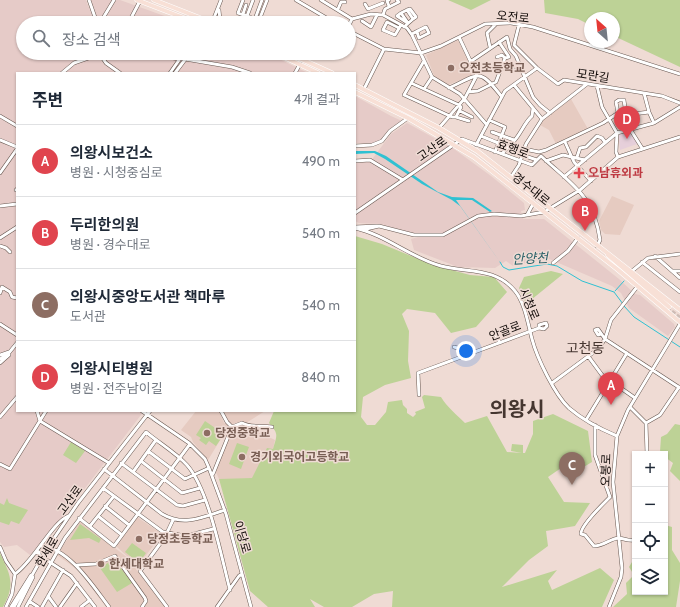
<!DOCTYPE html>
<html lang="ko">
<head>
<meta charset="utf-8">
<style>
  body { margin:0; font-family:Cabin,"Noto Sans KR",sans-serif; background:#f2f2f3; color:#1f2937 }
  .controls { position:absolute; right:12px; bottom:12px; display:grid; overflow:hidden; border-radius:0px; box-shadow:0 1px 3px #0004 }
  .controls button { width:36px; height:36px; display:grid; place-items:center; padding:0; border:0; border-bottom:1px solid #e0e1e3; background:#fff; color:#1f2937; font:20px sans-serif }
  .compass { position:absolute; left:584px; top:12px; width:36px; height:36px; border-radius:50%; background:#fff; box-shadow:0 1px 3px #0004; rotate:333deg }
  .you { position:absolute; left:466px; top:351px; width:14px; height:14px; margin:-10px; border:3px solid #fff; border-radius:50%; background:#1a73e8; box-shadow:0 0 0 6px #1a73e833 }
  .badge { display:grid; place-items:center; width:26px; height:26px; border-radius:50%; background:#db2777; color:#fff; font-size:13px; font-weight:700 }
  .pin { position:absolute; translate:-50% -33px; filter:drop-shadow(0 1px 2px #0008) }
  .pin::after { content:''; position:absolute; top:21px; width:14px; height:12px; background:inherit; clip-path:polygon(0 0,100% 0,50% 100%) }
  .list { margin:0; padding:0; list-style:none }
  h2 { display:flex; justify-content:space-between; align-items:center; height:52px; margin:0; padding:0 16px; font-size:17px }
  h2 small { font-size:13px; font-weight:400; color:#747a83 }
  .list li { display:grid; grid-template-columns:26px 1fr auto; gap:12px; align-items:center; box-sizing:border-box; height:72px; padding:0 16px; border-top:1px solid #e0e1e3 }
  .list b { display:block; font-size:15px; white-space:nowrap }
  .list p { margin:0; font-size:13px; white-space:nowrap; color:#747a83 }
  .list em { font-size:13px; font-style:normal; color:#747a83 }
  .icon { flex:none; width:22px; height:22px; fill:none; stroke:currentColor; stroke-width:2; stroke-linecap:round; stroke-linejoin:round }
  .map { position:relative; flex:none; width:680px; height:607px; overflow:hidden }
  .search { position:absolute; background:#fff; box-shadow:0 1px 3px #0004; left:16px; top:16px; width:340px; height:44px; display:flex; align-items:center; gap:10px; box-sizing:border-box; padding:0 14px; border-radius:22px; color:#747a83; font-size:15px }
  .panel { position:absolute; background:#fff; box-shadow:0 1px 3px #0004; left:16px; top:72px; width:340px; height:340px; border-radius:0px }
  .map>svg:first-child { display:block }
  .built { fill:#e6cbc1 }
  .industrial { fill:#e6cbc8 }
  .medical { fill:#e6cfda }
  .green { fill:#bdd296 }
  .water { fill:#30c1d2 }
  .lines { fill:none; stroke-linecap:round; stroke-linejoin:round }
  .stream { stroke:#30c1d2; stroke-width:1 }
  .major-tunnel { stroke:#cebcb5; stroke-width:4; stroke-dasharray:4 2; stroke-linecap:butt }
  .minor-casing { stroke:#685851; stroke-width:4 }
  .major-casing { stroke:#fff; stroke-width:5 }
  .minor { stroke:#fff; stroke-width:3 }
  .major { stroke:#f8e0d6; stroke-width:4 }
  .education-dot { fill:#8d6e63; stroke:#efdbd4; stroke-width:1.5 }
  .health-dot { fill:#e0444e; stroke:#efdbd4; stroke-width:1.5 }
  .labels { text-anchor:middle; stroke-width:3; stroke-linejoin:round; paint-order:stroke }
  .street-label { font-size:12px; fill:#100a08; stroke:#efdbd4 }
  .education-label { font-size:12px; font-weight:bold; fill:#785e54; stroke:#efdbd4; text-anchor:start }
  .health-label { font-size:12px; font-weight:bold; fill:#be3a42; stroke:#efdbd4; text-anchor:start }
  .water-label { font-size:13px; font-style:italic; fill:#286067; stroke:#efdbd4 }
  .quarter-label { font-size:14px; fill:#453630; stroke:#efdbd4 }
  .town-label { font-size:20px; font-weight:bold; fill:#453630; stroke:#efdbd4 }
</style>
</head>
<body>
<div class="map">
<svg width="680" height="607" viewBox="0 0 680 607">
  <rect width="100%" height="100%" fill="#efdbd4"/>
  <path class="built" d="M458 40 475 74 448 85 435 78 426 55Z
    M571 99 588 129 556 144 549 130 540 125 544 119Z
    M612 196 634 205 620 235 605 234 601 230 599 221Z
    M196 411H219L224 423 231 427 226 439 222 437 208 460 193 442 191 437 181 430Z
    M223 411H265L246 423 242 421 233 424 230 423Z
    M243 425 275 440 273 449 252 479H219L215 470 230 433 234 427Z
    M137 517 162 534 138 566 117 547 116 543Z
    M79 522H81L128 558 165 607H106L78 570 57 555Z"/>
  <path class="industrial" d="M0 0H86L95 23H23V53H100L101 61 116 73H17V411H144L41 546H39L30 555 17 545 4 547 0 542Z
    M90 0H120L184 23H99Z
    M101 53H267L308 73H122L105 61Z
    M355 96 391 116 402 121 387 131 381 140 374 143H355Z
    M407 123 454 149 491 176 524 203 525 210 521 211 523 219H544L619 279 635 294 640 295 674 324 675 327 668 336 629 308 621 293 612 286 547 258 513 266 506 261 495 268 458 267 414 250 411 239 418 237V234L411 233 381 224 359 223 355 221V163L370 162 391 134Z"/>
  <path class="medical" d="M630 131 637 144 620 150 619 135Z"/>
  <path class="green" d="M448 0H491L471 10Z
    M544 0H680V67L614 36V18H590V25L578 19 545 13Z
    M355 236 382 244 433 265 470 275 494 277 507 292 476 327 451 333 435 313 407 309 402 314 409 331 408 361 411 378 385 385 363 397 361 417 367 425H375L386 412 388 402 402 400 403 405 407 409V413L413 417 416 414 415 412 425 408 422 397 424 395 441 397C447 407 457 415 465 423L487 416 507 452 522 453 511 451 512 444 523 445V453H525L533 434V421L553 414 588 431 592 462 567 477V464L548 477 564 502 590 503 575 526 546 531 548 546 529 560 502 587 557 570 548 581 552 590 600 568 614 580 602 607H392L393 591 374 594 352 607H324L310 599 315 607H268L250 591 219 479 252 478 267 448 273 449C277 435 279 434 269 423L274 411H355Z
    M551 271 563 274 526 304 519 288 524 277Z
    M205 421 224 434 216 446 209 441 206 445 199 440 201 438 196 435Z
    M675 424 680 425V481L670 471 673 463 665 457V454L660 452 661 437 667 434Z
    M71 442 85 451 76 463 63 455Z
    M237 443 249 447 241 469 229 464Z
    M7 498 9 503 28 510 19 524 11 521 9 525 0 522V503L4 505Z
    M80 524 101 539 99 543 89 538 70 540Z
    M665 525 672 527V550L680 563V581L676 607H613L627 594 626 583 634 575 629 567 632 562 635 564V592H665Z
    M132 543 146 553 139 563 125 552Z
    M0 553C10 574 16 584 3 607H0Z
    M114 559 132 583 117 592 100 568Z"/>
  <path class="water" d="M355 151H375L386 156 438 192 452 197 473 198 492 211 490 212 472 200H456L500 262 460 206 452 200 422 184 385 159 374 153 355 154Z"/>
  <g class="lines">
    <path class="stream" d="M500 262 503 267 509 270 547 264 557 266 582 281 614 292 623 304
      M615 291 624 281
      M624 306 634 317 680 347"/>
    <path class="major-tunnel" d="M667 308 680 318"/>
    <defs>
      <path id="minor" d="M89 0 97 23
        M243 0 238 13 247 16 253 0
        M296 0 335 23
        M321 0 352 19 371 14 383 15 407 28 412 35 432 77 460 94 487 125
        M389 0 387 1 389 6
        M365 4 368 9 383 3
        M338 9 341 2H345
        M219 10 220 20 222 23
        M407 10 410 9 416 17 413 19
        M401 13 397 16 406 22
        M243 14 246 5
        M383 15 385 9 399 2 397 0
        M247 16 255 19 262 0
        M362 21 371 27 377 15
        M100 23 114 0
        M135 23 131 18 140 1
        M177 23 183 18
        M212 23 221 0
        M258 23 267 0
        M349 25 352 19
        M519 25 514 45 537 68 558 84 564 80 662 96 680 103
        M404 27 413 19 407 10 401 13 408 23
        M399 28 387 22 383 30 395 35 401 25
        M349 31 384 49 421 53 441 46 485 24 511 23 533 27 680 74
        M412 34C416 32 421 29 426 27L429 33 419 38 417 32
        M490 47 487 33 496 24
        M99 53 106 63 120 73
        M143 53 179 59
        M497 57 502 55 505 58
        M102 58 116 53
        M185 59 232 67 250 73
        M470 62 507 37 510 49 516 56 533 97 540 105 550 113
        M495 64 500 70
        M503 68 521 71
        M62 73 74 63 100 54
        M170 73 184 53
        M175 73 190 53
        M295 73 300 64
        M411 83 459 105 461 107 456 117H452L404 95 424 61
        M514 85 542 119
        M597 86 602 107 617 133 616 152 618 157
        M449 88C481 73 479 68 502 97
        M364 89 384 49
        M424 89 432 77
        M468 92 478 91 496 82 505 58 509 57 499 42
        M644 93 649 112 654 123
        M460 111 472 117
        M0 116 17 126
        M456 117 469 121
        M489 120 505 127 495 152
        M439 128 465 98 477 75 459 37
        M630 129 642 148
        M625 130 626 115 618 113 616 102 619 100H624L626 115 649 112
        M492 132 514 140
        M481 136 508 147
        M0 140 17 147
        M565 142 574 162 591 181
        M476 145 505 91 537 68
        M355 146 372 145 382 141 390 131 408 118
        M524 149 539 152 546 150 603 123 618 113
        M502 154C505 149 510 147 513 142 521 134 524 123 532 116L533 108
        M522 155 537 160
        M577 157 580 148 586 147 597 136 602 138 605 142
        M355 161 370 160 403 180
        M546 161 563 155 585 160
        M0 173 17 149
        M511 177 519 165 526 144 542 119 587 84
        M564 177 617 133 654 123 680 107
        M16 190 17 189
        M0 206 17 204
        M355 213 462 139 532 165 541 156C571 184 594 195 600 240L597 246
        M527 215 533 204
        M355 227 377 226
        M355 228C386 235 411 258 441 266 468 273 495 267 515 291 525 303 528 324 532 339 537 358 555 395 569 408 583 420 600 429 617 436
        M362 230 379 226 414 235H443L478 216 494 214 521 216 544 212 580 190 618 157 680 137
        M0 238 17 227
        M0 246 6 248 10 252
        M655 256 680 278
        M642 262 680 292
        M553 263 568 251 578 238
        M632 271 648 258 680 254
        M672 271H680
        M0 293 2 287 10 292 12 297 17 298
        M0 324 17 335
        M495 334 500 343
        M601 334 598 335 595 330 598 329 605 339 680 388
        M454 347 464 350 467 355
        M0 355 9 352
        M588 356 602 375 635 398
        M0 359 8 354 17 343
        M0 363 9 355
        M552 383 598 349 605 339 611 320 637 287
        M419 395 418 373 539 328 544 329 547 326 546 323 539 325V328
        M630 407 646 423 647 454
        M37 411 40 421 109 463
        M142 411 189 443 205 459 209 468 226 514 251 607
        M221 411 227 422 232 427 242 423C251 428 262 425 272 427
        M0 417 17 397
        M586 420 627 353
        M646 423 660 415 679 387
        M595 425V455L610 497
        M148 451 185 479 209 468
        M141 461 182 493 200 488
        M121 463 177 505 183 506 205 500
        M0 464 10 469 46 411
        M104 469 162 514C184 527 203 517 225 510
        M133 472 156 440
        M213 474 232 427
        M103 488 163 532 186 536 213 529
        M610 497C603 504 580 526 581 534L585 535 594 546C604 546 611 538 619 538 626 539 627 541 635 540
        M665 500V509
        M105 506 129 525
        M98 516 122 535
        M79 518 114 546 190 444
        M90 526 114 496
        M41 546C69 548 93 586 109 607
        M0 547 6 561 15 574 12 594 6 607
        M35 553 39 552 40 560
        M42 557 71 576 95 607
        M77 565 96 564 115 556 145 598 146 601 142 607
        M15 574C33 562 52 523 68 516
        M48 596 56 607
        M29 601 38 607
        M11 607 31 575
        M14 607 48 547 78 503 150 411
        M18 607 33 577
        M26 607 65 538 146 432C159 443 175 452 187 465 209 490 221 556 230 590
        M42 607 63 570
        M60 607 77 583
        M81 607 90 600
        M167 607 140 571 165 537 173 520
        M217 607 239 576 242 574
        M609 607 621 577 622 568 613 482 617 436 628 410 680 324"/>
      <path id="major" d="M137 0 197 23
        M154 0 213 23
        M275 53 318 73
        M288 53 332 73
        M355 85 439 128 477 151 680 310
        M355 92 408 118 474 157 617 269 680 322
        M608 255 669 307"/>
    </defs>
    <use href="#minor" class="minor-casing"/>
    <use href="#major" class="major-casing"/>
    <use href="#minor" class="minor"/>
    <use href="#major" class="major"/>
  </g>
  <g class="education-dot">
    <circle cx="451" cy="68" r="4"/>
    <circle cx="207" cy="433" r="4"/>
    <circle cx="242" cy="457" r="4"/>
    <circle cx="139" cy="539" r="4"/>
    <circle cx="101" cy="564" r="4"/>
  </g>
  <path class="health-dot" d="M577 167h4v4h4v4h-4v4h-4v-4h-4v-4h4z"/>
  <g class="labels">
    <g class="street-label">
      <text transform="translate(513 17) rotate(6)" y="4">오전로</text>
      <text transform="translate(593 76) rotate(9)" y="4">모란길</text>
      <text transform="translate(432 149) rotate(-35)" y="4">고산로</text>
      <text transform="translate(513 149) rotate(20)" y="4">효행로</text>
      <text transform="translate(531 189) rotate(39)" y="4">경수대로</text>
      <text transform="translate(529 304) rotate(67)" y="4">시청로</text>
      <text transform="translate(505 331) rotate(-21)" y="4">안골로</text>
      <text transform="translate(606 470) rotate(-88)" y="4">오봉로</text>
      <text transform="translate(70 500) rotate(-54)" y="4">고산로</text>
      <text transform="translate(242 537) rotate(74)" y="4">이당로</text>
      <text transform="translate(47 552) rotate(-60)" y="4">한세로</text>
    </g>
    <g class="education-label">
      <text x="459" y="72">오전초등학교</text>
      <text x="215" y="437">당정중학교</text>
      <text x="250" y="461">경기외국어고등학교</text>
      <text x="147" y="543">당정초등학교</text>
      <text x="109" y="568">한세대학교</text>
    </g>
    <g class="health-label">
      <text x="588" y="177">오남휴외과</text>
    </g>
    <g class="water-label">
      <text transform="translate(530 258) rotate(-3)" y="5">안양천</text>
    </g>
    <g class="quarter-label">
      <text x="585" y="353">고천동</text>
    </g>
    <g class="town-label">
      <text x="517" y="416">의왕시</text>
    </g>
  </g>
</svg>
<div class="controls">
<button>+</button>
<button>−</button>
<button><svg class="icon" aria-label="locate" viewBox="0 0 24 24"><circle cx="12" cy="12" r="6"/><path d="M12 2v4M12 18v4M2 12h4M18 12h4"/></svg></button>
<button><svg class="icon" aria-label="layers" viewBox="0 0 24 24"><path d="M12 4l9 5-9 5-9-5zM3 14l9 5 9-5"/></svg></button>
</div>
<svg class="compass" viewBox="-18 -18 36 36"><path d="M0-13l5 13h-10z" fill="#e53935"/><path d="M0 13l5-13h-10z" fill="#747a83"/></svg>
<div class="you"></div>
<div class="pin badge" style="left:611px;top:405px;background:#e0444e">A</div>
<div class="pin badge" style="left:585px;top:231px;background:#e0444e">B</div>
<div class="pin badge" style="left:572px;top:485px;background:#8d6e63">C</div>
<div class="pin badge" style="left:627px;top:139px;background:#e0444e">D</div>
<div class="search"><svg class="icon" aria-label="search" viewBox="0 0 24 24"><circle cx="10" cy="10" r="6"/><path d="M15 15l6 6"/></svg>장소 검색</div>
<section class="panel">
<h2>주변<small>4개 결과</small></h2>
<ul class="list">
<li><span class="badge" style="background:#e0444e">A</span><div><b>의왕시보건소</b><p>병원 · 시청중심로</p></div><em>490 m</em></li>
<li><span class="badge" style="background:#e0444e">B</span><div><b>두리한의원</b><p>병원 · 경수대로</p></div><em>540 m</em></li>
<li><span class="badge" style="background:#8d6e63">C</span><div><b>의왕시중앙도서관 책마루</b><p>도서관</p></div><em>540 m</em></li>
<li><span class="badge" style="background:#e0444e">D</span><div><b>의왕시티병원</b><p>병원 · 전주남이길</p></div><em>840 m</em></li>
</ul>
</section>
</div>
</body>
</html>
